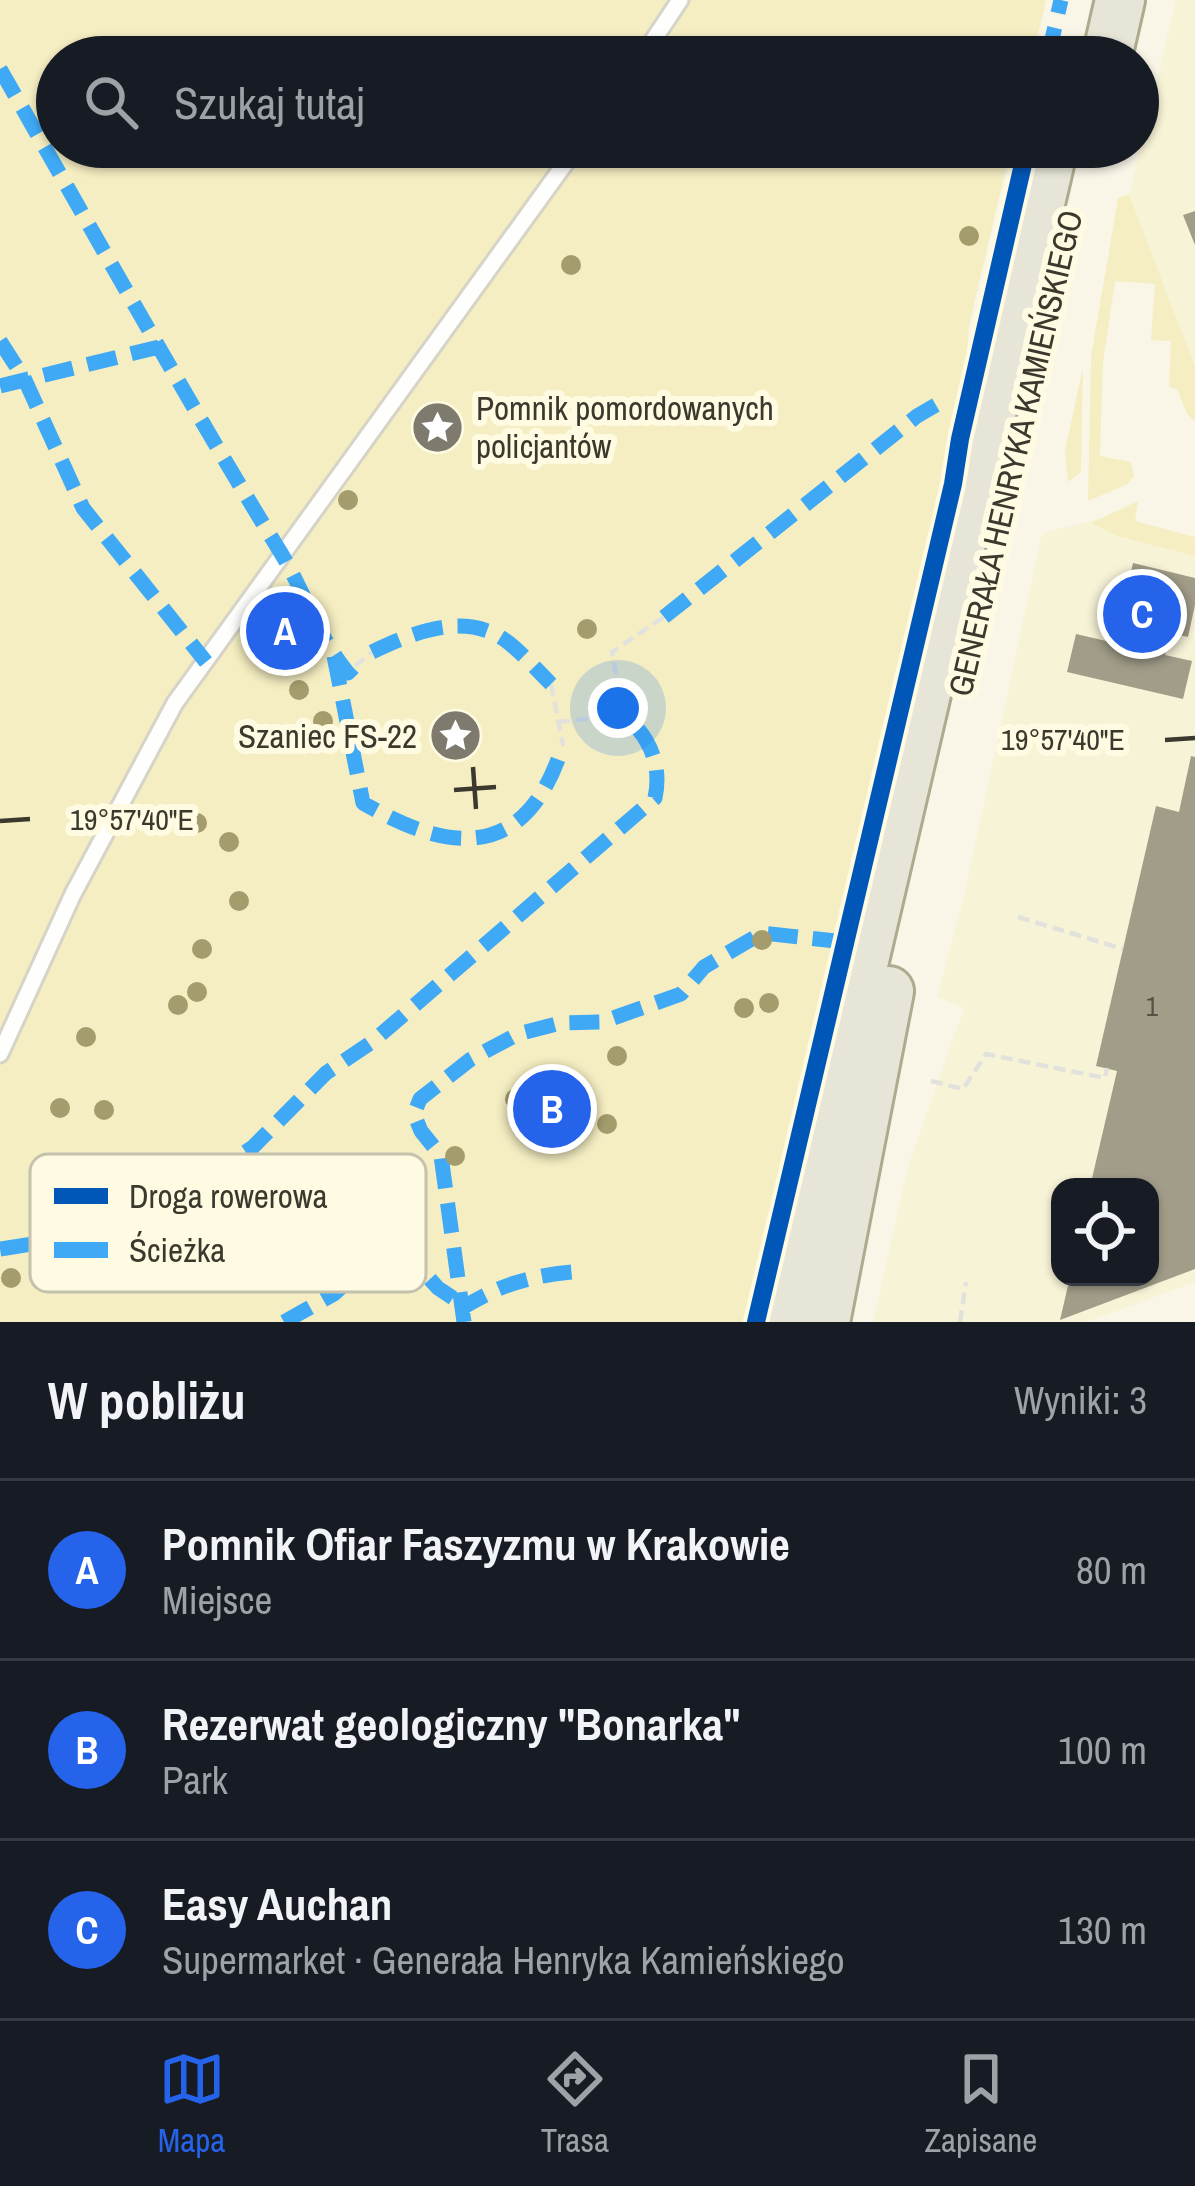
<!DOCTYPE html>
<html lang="pl">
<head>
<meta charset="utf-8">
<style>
  body { margin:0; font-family:"Archivo Narrow",sans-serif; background:#242831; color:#f1f3f6 }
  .controls { position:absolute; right:36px; bottom:36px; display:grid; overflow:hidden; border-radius:24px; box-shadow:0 3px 9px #0004 }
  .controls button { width:108px; height:108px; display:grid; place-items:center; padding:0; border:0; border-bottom:3px solid #363941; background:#171b24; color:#f1f3f6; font:60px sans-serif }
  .you { position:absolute; left:618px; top:708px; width:42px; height:42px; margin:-30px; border:9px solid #fff; border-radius:50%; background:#1a73e8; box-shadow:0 0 0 18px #1a73e833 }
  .badge { display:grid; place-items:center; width:78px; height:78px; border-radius:50%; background:#2563eb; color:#fff; font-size:39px; font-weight:700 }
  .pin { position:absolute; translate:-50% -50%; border:6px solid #fff; box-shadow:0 3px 12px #0006 }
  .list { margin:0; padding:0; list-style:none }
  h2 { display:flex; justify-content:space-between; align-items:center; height:156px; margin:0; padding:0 48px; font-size:51px }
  h2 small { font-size:39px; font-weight:400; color:#9ea1a6 }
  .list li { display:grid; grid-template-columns:78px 1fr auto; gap:36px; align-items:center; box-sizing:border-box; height:180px; padding:0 48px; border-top:3px solid #363941 }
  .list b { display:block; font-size:45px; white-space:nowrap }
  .list p { margin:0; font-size:39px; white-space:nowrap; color:#9ea1a6 }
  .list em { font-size:39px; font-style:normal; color:#9ea1a6 }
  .icon { flex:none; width:66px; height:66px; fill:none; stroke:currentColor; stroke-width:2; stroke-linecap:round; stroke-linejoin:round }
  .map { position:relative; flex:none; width:1195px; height:1322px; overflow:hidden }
  .search { position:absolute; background:#171b24; box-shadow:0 3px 9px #0004; left:36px; right:36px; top:36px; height:132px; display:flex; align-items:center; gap:30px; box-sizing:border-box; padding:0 42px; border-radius:66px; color:#9ea1a6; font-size:45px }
  .sheet { height:696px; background:#171b24 }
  nav { display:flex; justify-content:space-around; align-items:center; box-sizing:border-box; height:168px; border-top:3px solid #363941; background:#171b24; font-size:33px; color:#9ea1a6 }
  nav a { display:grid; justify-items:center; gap:6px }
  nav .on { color:#2563eb }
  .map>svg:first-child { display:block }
  .built { fill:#f7f3d7; fill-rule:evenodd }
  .green { fill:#f5eec2 }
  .building { fill:#a19d89 }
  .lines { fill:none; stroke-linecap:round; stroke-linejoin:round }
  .service-casing { stroke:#d6d3c7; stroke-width:21 }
  .primary-casing { stroke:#aeaa8d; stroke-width:54 }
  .path { stroke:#e2e2dd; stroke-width:4.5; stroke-dasharray:12 6; stroke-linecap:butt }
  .service { stroke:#fefefc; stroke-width:15 }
  .primary { stroke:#e7e5d7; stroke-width:48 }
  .quiet { stroke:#3fa9f5; stroke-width:15; stroke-dasharray:30 15; stroke-linecap:butt }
  .cycleway-casing { stroke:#fffbe2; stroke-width:26 }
  .cycleway { stroke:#0057b8; stroke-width:18 }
  .tree { fill:#a49c6c }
  .ticks { fill:none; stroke:#3b392d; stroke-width:4.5 }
  .labels { text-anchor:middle; stroke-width:12; stroke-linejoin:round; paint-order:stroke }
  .number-label { font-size:27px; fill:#545244 }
  .poi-label { font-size:33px; fill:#3b392d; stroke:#fffbe2; text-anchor:start }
  .street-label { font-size:33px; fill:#3b392d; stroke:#fffbe2 }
  .key { fill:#fffbe2; stroke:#c4c1ac; stroke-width:3 }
  .key-label { font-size:33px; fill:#3b392d }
  .ticks-label { font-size:30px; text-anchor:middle; fill:#3b392d; stroke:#fffbe2; stroke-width:12; stroke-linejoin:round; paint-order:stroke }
</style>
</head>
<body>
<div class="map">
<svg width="1195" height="1322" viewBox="0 0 1195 1322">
  <rect width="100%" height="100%" fill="#f9f6e8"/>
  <path class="built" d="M1176 0H1195V367L1129 195Z
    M1104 518 1195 542V1282L1087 1322H873L908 1166 964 1008 937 997 963 900 1042 533ZM1060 1187H1150V1277H1060Z"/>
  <path class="green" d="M0 0H1046L1033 57H57V147H1011L969 326 966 376 747 1322H0Z
    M1129 194 1195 367V421L1187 414 1177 389 1169 387 1171 341 1151 340 1155 284 1115 281 1103 363 1100 456 1131 462 1134 476 1128 484 1088 501 1091 357 1118 198Z
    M1083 367 1081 472 1068 482 1065 451Z
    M1138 501 1135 521 1195 537V556L1118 536 1091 523Z"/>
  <path class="building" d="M1195 211V245L1183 215Z
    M1133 563 1195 578V605L1188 637 1170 633 1165 655 1192 661 1183 699 1067 672 1076 634 1115 643Z
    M1191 756 1195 757V1269L1060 1320 1070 1277H1150V1187H1090L1117 1071 1096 1066 1156 806 1179 812Z"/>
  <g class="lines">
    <defs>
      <path id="service" d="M642 57 680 0
        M0 1054 73 894 175 703 577 147"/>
      <path id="primary" d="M1107 57 1120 0
        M780 1322 1053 147
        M825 1322 889 991"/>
    </defs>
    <use href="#service" class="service-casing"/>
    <use href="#primary" class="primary-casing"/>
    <path class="path" d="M268 614 281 627
      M355 666 372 652
      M551 684 563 745
      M558 722 624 715 612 652 664 617
      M1018 917 1123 949
      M931 1081 963 1089 986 1054 1105 1078 1107 1068
      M960 1322 966 1282"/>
    <use href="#service" class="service"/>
    <use href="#primary" class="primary"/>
    <path class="quiet" d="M1048 57 1061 0
      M0 69C93 231 183 394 281 553 305 593 318 637 348 673L355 666
      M0 341 25 380 83 508 206 662
      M0 386 159 347
      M664 617 917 416 948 398
      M372 652C414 632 467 610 509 643 524 655 537 670 551 684
      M334 656 363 803C454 856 527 859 563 745
      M0 1249 124 1230 148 1217 253 1147 326 1073 372 1042 655 798C662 765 650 737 624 715
      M459 1310C497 1286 528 1276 572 1272
      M284 1322 334 1294 377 1254H407L438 1288 459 1302
      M464 1322 441 1156 421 1131 414 1114 420 1099 471 1059 518 1034 560 1023 602 1022 681 994 704 967 762 933 845 942"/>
    <defs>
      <path id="cycleway" d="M756 1322 953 484 960 439 1027 147"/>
    </defs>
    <use href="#cycleway" class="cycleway-casing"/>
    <use href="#cycleway" class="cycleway"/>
  </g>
  <g class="tree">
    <circle cx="969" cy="236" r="10"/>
    <circle cx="571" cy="265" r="10"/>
    <circle cx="348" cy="500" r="10"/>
    <circle cx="587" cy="629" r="10"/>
    <circle cx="299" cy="690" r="10"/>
    <circle cx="323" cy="721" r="10"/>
    <circle cx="197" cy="823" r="10"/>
    <circle cx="229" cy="842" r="10"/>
    <circle cx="239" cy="901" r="10"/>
    <circle cx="762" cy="940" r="10"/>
    <circle cx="202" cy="949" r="10"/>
    <circle cx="197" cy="992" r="10"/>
    <circle cx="769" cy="1003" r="10"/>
    <circle cx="178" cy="1005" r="10"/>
    <circle cx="744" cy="1008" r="10"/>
    <circle cx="86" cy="1037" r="10"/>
    <circle cx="617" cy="1056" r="10"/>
    <circle cx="536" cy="1089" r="10"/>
    <circle cx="561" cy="1091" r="10"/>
    <circle cx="515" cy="1099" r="10"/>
    <circle cx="60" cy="1108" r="10"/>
    <circle cx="104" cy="1110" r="10"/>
    <circle cx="607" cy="1124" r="10"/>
    <circle cx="455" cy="1156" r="10"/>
    <circle cx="11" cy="1278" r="10"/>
  </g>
  <path class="ticks" d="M1165 740 1195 738M473 767 476 809M454 790 496 787M0 821 30 819"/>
  <defs>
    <symbol id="sight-disc" viewBox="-11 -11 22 22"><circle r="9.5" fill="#7e7b6e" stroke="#fffbe2"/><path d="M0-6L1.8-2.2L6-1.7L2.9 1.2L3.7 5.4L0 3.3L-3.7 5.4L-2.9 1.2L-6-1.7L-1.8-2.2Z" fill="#fff"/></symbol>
  </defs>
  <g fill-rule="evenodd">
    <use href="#sight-disc" x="408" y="398" width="59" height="59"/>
    <use href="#sight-disc" x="426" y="706" width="59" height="59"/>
  </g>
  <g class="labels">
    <g class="number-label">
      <text x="1152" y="1016">1</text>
    </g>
    <g class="poi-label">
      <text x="476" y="420">Pomnik pomordowanych<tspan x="476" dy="38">policjantów</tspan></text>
      <text x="417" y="748" text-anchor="end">Szaniec FS-22</text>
    </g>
    <g class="street-label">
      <text transform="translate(1015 453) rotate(-77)" y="12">GENERAŁA HENRYKA KAMIEŃSKIEGO</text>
    </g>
  </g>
  <rect x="30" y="1154" width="396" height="138" rx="18" class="key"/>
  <rect x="54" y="1188" width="54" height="16" fill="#0057b8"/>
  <rect x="54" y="1242" width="54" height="16" fill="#3fa9f5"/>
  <g class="key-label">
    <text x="129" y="1208">Droga rowerowa</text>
    <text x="129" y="1262">Ścieżka</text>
  </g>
  <g class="ticks-label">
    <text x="1063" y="750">19°57'40"E</text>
    <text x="132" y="830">19°57'40"E</text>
  </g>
</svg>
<div class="controls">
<button><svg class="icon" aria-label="locate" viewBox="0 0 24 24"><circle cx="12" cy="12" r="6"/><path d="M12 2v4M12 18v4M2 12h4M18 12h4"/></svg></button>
</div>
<div class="you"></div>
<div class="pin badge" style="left:285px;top:631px">A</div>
<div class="pin badge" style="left:552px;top:1109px">B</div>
<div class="pin badge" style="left:1142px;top:614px">C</div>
<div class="search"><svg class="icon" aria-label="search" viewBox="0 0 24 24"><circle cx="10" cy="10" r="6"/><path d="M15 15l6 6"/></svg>Szukaj tutaj</div>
</div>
<section class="sheet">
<h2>W pobliżu<small>Wyniki: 3</small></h2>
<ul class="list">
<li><span class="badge">A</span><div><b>Pomnik Ofiar Faszyzmu w Krakowie</b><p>Miejsce</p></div><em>80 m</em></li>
<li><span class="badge">B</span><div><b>Rezerwat geologiczny &quot;Bonarka&quot;</b><p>Park</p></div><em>100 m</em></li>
<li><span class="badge">C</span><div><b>Easy Auchan</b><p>Supermarket · Generała Henryka Kamieńskiego</p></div><em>130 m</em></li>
</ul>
</section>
<nav>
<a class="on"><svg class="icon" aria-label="map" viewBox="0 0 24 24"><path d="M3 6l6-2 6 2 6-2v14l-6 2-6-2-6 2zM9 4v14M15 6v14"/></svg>Mapa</a>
<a><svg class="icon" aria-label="directions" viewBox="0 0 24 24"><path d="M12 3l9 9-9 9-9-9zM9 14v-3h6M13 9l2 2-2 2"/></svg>Trasa</a>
<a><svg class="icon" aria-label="saved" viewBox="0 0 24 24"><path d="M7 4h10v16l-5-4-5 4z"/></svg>Zapisane</a>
</nav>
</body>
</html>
